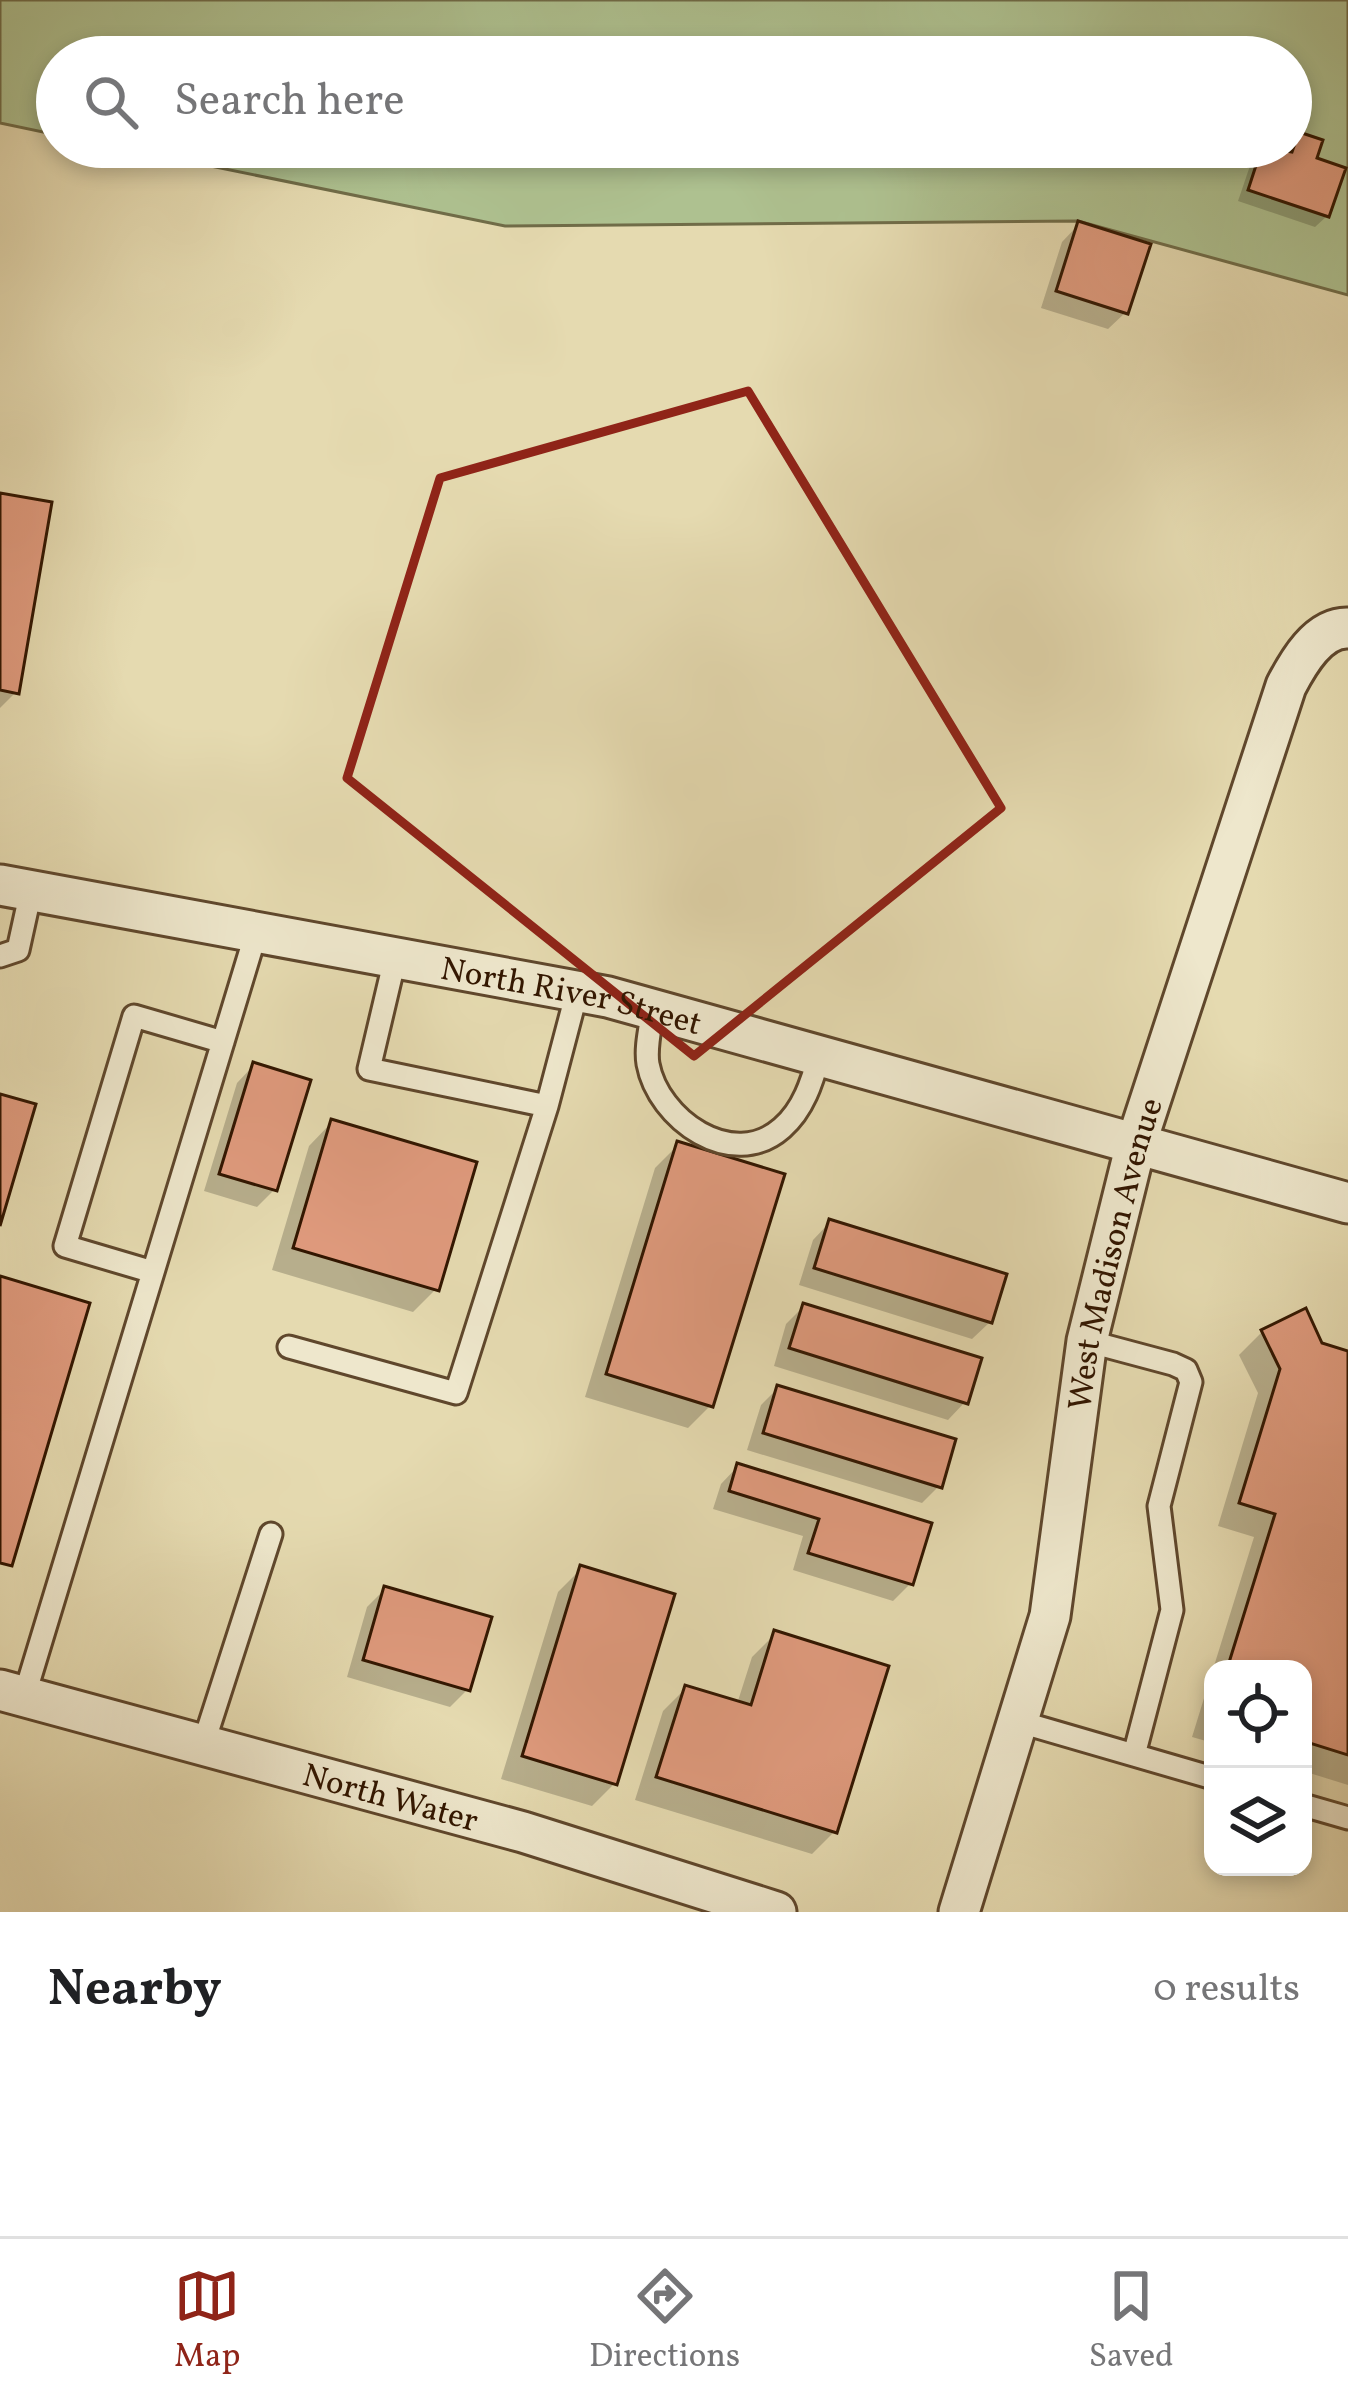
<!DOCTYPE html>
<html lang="en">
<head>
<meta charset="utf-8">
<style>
  body { margin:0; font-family:Vollkorn,serif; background:#f6f6f6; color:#202124 }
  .controls { position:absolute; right:36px; bottom:36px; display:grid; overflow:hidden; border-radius:24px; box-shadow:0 6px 18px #0003 }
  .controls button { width:108px; height:108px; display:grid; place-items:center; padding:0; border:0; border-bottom:3px solid #e0e0e0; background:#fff; color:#202124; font:60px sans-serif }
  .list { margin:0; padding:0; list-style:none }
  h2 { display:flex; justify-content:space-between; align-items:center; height:156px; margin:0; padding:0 48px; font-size:51px }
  h2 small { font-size:39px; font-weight:400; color:#757577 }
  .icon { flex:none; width:66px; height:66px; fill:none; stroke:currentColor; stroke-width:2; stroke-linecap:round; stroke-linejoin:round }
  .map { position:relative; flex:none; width:1348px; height:1912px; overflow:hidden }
  .search { position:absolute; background:#fff; box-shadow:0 6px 18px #0003; left:36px; right:36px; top:36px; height:132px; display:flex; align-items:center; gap:30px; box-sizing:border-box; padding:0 42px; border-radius:66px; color:#757577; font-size:45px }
  .sheet { height:324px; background:#fff }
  nav { display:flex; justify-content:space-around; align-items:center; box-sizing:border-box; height:168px; border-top:3px solid #e0e0e0; background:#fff; font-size:33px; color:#757577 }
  nav a { display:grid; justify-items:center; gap:6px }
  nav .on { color:#8f2418 }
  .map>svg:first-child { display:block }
  .green { fill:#aec190; stroke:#706c48; stroke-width:3 }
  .shadow { fill:#0003 }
  .building { fill:#df9a7d; stroke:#321600; stroke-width:3 }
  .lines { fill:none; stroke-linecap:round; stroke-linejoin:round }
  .service-casing { stroke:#5f472c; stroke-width:27 }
  .minor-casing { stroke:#5f472c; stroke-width:45 }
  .service { stroke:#eee7cc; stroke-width:21 }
  .minor { stroke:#eee7cc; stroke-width:39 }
  .marked { fill:none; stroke:#8f2418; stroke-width:9; stroke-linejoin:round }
  .labels { text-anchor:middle; stroke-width:10; stroke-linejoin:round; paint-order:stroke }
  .street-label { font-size:33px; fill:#321600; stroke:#eee7cc }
</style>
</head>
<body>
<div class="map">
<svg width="1348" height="1912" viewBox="0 0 1348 1912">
  <rect width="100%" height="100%" fill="#e5dab0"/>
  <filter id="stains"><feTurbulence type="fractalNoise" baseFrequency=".00167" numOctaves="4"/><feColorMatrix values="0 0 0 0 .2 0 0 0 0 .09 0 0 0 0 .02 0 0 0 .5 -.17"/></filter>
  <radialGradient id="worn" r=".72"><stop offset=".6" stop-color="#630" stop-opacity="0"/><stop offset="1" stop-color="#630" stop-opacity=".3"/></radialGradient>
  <path class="green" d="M0 0H1348V295L1078 221 505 226 117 147H1291V57H57V135L0 123Z"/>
  <path class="shadow" d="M1300 135 1313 160 1327 216 1315 227 1238 201 1253 157 1263 147 1286 154Z
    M1079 224 1126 312 1108 329 1041 308 1062 242Z
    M0 496 16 692 0 708Z
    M254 1065 274 1190 257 1207 204 1191 237 1083Z
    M332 1122 436 1289 413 1312 272 1270 309 1146Z
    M678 1145 711 1405 688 1428 585 1397 655 1168Z
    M830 1222 990 1322 972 1339 799 1285 813 1240Z
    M804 1306 965 1402 948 1420 774 1366 786 1324Z
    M1262 1332 1348 1354V1785L1303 1771V1669H1213V1743L1192 1737 1254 1537 1218 1526 1258 1393 1239 1355Z
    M778 1388 939 1486 922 1503 747 1450 761 1405Z
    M738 1466 928 1525 910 1584 893 1601 793 1570 803 1536 713 1509 721 1484Z
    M581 1569 615 1783 592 1806 501 1779 558 1592Z
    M384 1590 468 1689 450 1707 347 1677 367 1607Z
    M775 1634 835 1831 812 1854 635 1800 663 1711 686 1688 737 1704 752 1657Z"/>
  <path class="building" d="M1299 132 1323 140 1317 158 1346 168 1329 217 1248 190 1262 147 1292 152Z
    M1078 221 1151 244 1128 314 1056 291Z
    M0 493 52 502 19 694 0 690Z
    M253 1062 311 1080 277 1191 219 1174Z
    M0 1094 36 1104 0 1226Z
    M331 1119 477 1162 439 1291 293 1248Z
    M677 1141 785 1174 713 1407 606 1374Z
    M829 1219 1007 1274 992 1323 814 1268Z
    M0 1276 90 1303 12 1566 0 1563Z
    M803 1303 982 1358 968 1404 789 1348Z
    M1306 1308 1322 1343 1348 1351V1755L1303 1741V1669H1227L1275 1514 1239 1503 1280 1369 1261 1330Z
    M777 1385 956 1439 942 1488 763 1433Z
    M737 1463 932 1523 913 1585 808 1553 819 1519 729 1491Z
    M580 1565 675 1594 617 1785 522 1756Z
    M384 1586 492 1617 470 1691 363 1660Z
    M774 1630 889 1666 837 1833 656 1777 685 1685 751 1705Z"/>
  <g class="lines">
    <defs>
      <path id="service" d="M0 956 18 950 31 891
        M653 1008C651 1025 645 1047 648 1064 658 1119 732 1172 782 1128 804 1109 812 1081 820 1054
        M547 1106 577 992
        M153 1272 65 1246 134 1016 223 1042
        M1087 1341 1173 1364 1186 1370 1191 1382 1159 1506 1172 1610 1134 1755
        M289 1347 456 1393 547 1106 369 1069 395 959
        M24 1697 256 933
        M1017 1721 1213 1778
        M203 1745 271 1534
        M1303 1805 1348 1818"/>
      <g id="minor">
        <path id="s1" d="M0 885 608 997 1348 1203"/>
        <path id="s2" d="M0 1690 523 1832 776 1912"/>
        <path id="s3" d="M959 1912 1050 1616 1087 1341 1136 1144 1286 686C1298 663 1318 627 1348 628"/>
      </g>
    </defs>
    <use href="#service" class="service-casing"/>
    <use href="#minor" class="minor-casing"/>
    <use href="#service" class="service"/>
    <use href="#minor" class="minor"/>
  </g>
  <path class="marked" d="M748 391 1001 808 694 1056 347 778 440 478Z"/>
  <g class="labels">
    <g class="street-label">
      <text dy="12" stroke="none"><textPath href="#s1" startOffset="582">North River Street</textPath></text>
      <text dy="12" stroke="none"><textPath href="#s3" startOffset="678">West Madison Avenue</textPath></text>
      <text dy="12" stroke="none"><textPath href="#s2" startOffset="405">North Water</textPath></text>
    </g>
  </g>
  <rect width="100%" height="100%" filter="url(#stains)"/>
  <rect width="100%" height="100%" fill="url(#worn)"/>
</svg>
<div class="controls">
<button><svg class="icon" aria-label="locate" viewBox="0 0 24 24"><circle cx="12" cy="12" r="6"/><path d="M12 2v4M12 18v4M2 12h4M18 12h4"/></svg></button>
<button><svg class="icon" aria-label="layers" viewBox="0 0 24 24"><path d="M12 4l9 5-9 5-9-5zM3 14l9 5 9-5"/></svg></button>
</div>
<div class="search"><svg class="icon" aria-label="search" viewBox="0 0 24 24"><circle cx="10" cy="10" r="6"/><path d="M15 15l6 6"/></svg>Search here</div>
</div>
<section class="sheet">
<h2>Nearby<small>0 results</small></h2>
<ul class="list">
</ul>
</section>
<nav>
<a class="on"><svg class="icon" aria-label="map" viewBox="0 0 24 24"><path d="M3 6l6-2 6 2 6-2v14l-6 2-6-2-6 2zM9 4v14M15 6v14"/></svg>Map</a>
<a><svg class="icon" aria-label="directions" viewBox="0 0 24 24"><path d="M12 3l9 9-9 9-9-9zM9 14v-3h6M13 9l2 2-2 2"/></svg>Directions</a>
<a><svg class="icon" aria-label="saved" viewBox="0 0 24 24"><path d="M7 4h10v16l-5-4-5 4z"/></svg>Saved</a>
</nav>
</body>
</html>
